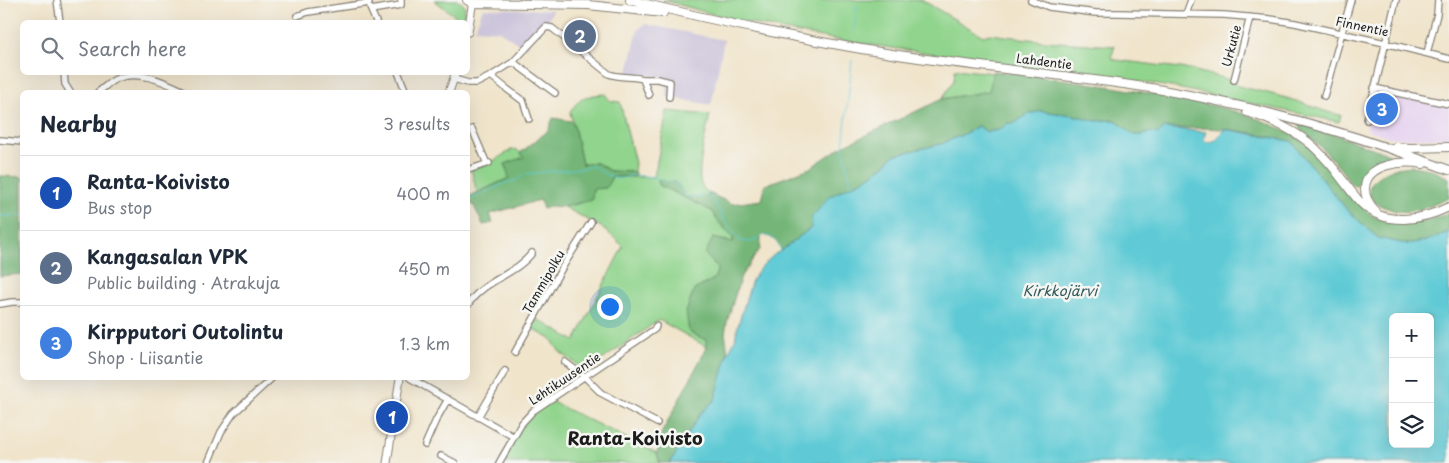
<!DOCTYPE html>
<html lang="en">
<head>
<meta charset="utf-8">
<style>
  body { margin:0; font-family:"Playpen Sans",sans-serif; background:#f2f2f3; color:#1f2937 }
  .controls { position:absolute; right:15px; bottom:15px; display:grid; overflow:hidden; border-radius:8px; box-shadow:0 5px 20px #0002 }
  .controls button { width:45px; height:45px; display:grid; place-items:center; padding:0; border:0; border-bottom:1px solid #e0e1e3; background:#fff; color:#1f2937; font:25px sans-serif }
  .you { position:absolute; left:609px; top:306px; width:18px; height:18px; margin:-12px; border:4px solid #fff; border-radius:50%; background:#1a73e8; box-shadow:0 0 0 8px #1a73e833 }
  .badge { display:grid; place-items:center; width:32px; height:32px; border-radius:50%; background:#111827; color:#fff; font-size:16px; font-weight:700 }
  .pin { position:absolute; translate:-50% -50%; border:2px solid #fff; box-shadow:0 1px 5px #0006 }
  .list { margin:0; padding:0; list-style:none }
  h2 { display:flex; justify-content:space-between; align-items:center; height:65px; margin:0; padding:0 20px; font-size:21px }
  h2 small { font-size:16px; font-weight:400; color:#747a83 }
  .list li { display:grid; grid-template-columns:32px 1fr auto; gap:15px; align-items:center; box-sizing:border-box; height:75px; padding:0 20px; border-top:1px solid #e0e1e3 }
  .list b { display:block; font-size:19px; white-space:nowrap }
  .list p { margin:0; font-size:16px; white-space:nowrap; color:#747a83 }
  .list em { font-size:16px; font-style:normal; color:#747a83 }
  .icon { flex:none; width:28px; height:28px; fill:none; stroke:currentColor; stroke-width:2; stroke-linecap:round; stroke-linejoin:round }
  .map { position:relative; flex:none; width:1449px; height:463px; overflow:hidden }
  .search { position:absolute; background:#fff; box-shadow:0 5px 20px #0002; left:20px; top:20px; width:450px; height:55px; display:flex; align-items:center; gap:12px; box-sizing:border-box; padding:0 18px; border-radius:8px; color:#747a83; font-size:19px }
  .panel { position:absolute; background:#fff; box-shadow:0 5px 20px #0002; left:20px; top:90px; width:450px; height:290px; border-radius:8px }
  .map>svg:first-child { display:block }
  .built { fill:#e6d2f0 }
  .industrial { fill:#c8bfd8 }
  .green { fill:#91d48d; stroke:#567854 }
  .forest { fill:#74b678; stroke:#48694a }
  .water { fill:#5ecad5; stroke:#3d7378; fill-rule:evenodd }
  .lines { fill:none; stroke-linecap:round; stroke-linejoin:round }
  .stream { stroke:#5ecad5; stroke-width:1 }
  .minor-casing { stroke:#868074; stroke-width:8 }
  .major-casing { stroke:#868074; stroke-width:9 }
  .highway-casing { stroke:#868074; stroke-width:10 }
  .minor { stroke:#fff; stroke-width:5.5 }
  .major { stroke:#fff; stroke-width:7 }
  .highway { stroke:#fff; stroke-width:8 }
  .labels { text-anchor:middle; stroke-width:5; stroke-linejoin:round; paint-order:stroke }
  .street-label { font-size:12px; fill:#1c1c1c; stroke:#f6f6f2 }
  .water-label { font-size:14px; font-style:italic; fill:#33595d; stroke:#f6f6f2 }
  .district-label { font-size:18px; font-weight:bold; fill:#1c1c1c; stroke:#f6f6f2 }
</style>
</head>
<body>
<div class="map">
<svg width="1449" height="463" viewBox="0 0 1449 463">
  <rect width="100%" height="100%" fill="#f6f6f2"/>
  <filter id="ink" filterUnits="userSpaceOnUse"><feTurbulence type="fractalNoise" baseFrequency=".02" numOctaves="2"/><feDisplacementMap in="SourceGraphic" scale="10" xChannelSelector="R" yChannelSelector="G"/><feConvolveMatrix kernelMatrix="1 2 1 2 8 2 1 2 1" color-interpolation-filters="sRGB"/></filter>
  <filter id="wash" filterUnits="userSpaceOnUse"><feTurbulence type="fractalNoise" baseFrequency=".0096" numOctaves="4" result="noise"/><feDisplacementMap in="SourceGraphic" scale="20" xChannelSelector="R" yChannelSelector="G"/><feGaussianBlur stdDeviation="1.12" result="paint"/><feColorMatrix in="noise" values="0 0 0 0 0 0 0 0 0 0 0 0 0 0 0 0 0 1.4 0 .05"/><feComposite in="paint" operator="in"/></filter>
  <g filter="url(#wash)">
    <rect width="100%" height="100%" fill="#f0e4cb"/>
    <path class="built" d="M1374 88 1449 104V138H1392L1367 130V120Z"/>
    <path class="industrial" d="M483 8 553 10 547 22 540 26 525 48 499 31 475 29Z
      M645 24 724 40 711 105 667 97 668 78 630 74 628 71 638 30Z"/>
    <path class="green" d="M434 0H458L465 6 463 22Z
      M664 0H922L983 36 990 34 1044 41 1115 46 1111 58 1116 60 1188 69 1231 80 1238 86C1259 91 1279 95 1299 102 1313 106 1326 113 1341 115L1339 122 1177 88 1116 78 1005 65 1006 63C891 48 774 35 664 0Z
      M955 69 993 73 990 91 942 99 954 80Z
      M606 94 607 97 611 101 620 102 635 163 634 172 610 171 597 163 582 164 574 126 570 113C578 97 589 95 606 94Z
      M667 111 710 115C707 129 696 171 701 184 703 189 708 192 710 196L687 197C675 186 682 176 659 185L712 211 717 220 733 238V242L713 238 718 268 714 279 694 290 689 332 706 340 707 347 659 320 586 371 560 352 551 339 532 329 537 319 575 341 623 246 603 228 564 207 592 200 593 189 612 177H654Z
      M516 149 525 157 509 178 477 193 471 169 490 163 511 150Z
      M548 400 657 453 660 463H507L501 459 522 423Z"/>
    <path class="forest" d="M993 71C1052 77 1111 86 1169 97 1207 104 1244 111 1279 128 1284 131 1291 133 1296 136 1317 152 1334 173 1352 193 1357 199 1363 208 1369 213 1389 229 1429 224 1449 212V232L1426 241 1406 244 1378 238 1348 211 1291 141C1269 137 1246 131 1223 129 1203 127 1184 129 1165 128L1158 134C1149 132 1143 135 1134 135L1115 120 1096 121 1073 115 1040 111 1027 115 1013 124 1008 123 999 130 987 132 978 126 962 135 941 144 894 155 884 166 863 180 830 196 812 227 781 252C780 242 773 237 763 235L761 236 760 249 741 276 727 322 725 333 728 353 715 400 701 413 670 463H660L657 453 661 434 707 347 706 340 689 332 686 312 694 290 714 279 718 268 705 254 713 238 729 242H733V238L717 220 712 211 659 185 658 179 667 182H675L677 183 683 193 687 197 710 196 709 193 732 204 762 200 765 185 810 168 841 147 942 99 989 91Z
      M553 118 571 121 574 126 582 164 597 163 610 171 634 172 636 176 612 177 606 188 593 189 592 200 564 207 552 206 543 209 540 200 490 214 493 223 483 225 473 204 468 205V197L509 178 505 164 524 157 520 153 548 131Z
      M1299 124 1336 135 1389 154 1392 158C1381 160 1368 165 1362 175 1360 179 1360 182 1357 186L1352 185C1337 163 1322 146 1300 129Z
      M1412 166 1429 169 1449 178V198C1433 205 1414 214 1396 211 1391 209 1379 206 1375 202 1359 187 1380 173 1393 169 1399 167 1406 167 1412 166Z
      M0 176 22 177V274L0 276Z"/>
    <path class="water" d="M1040 111 1073 115 1096 121 1115 120 1134 135H1144L1151 132 1158 134 1165 128 1206 132 1204 137V141L1211 142 1217 139 1224 129 1291 141 1348 211 1378 238 1406 244 1426 241 1449 232V463H670L701 413 715 400 728 353 735 340 737 329 752 280 761 267 775 254 781 251 812 227 811 218 830 196 863 180 884 166 894 155 941 144 962 135 978 126 987 132 999 130 1008 123 1013 124 1027 115ZM1393 317H1430V444H1393Z"/>
    <g class="lines">
      <path class="stream" d="M854 32 857 5
        M851 185 843 148 852 60
        M468 200 505 183 515 181 525 174 584 168 593 166 607 175 618 179 635 175 654 177 667 182H675L677 183 683 193 687 197 710 196 717 206 724 220 740 241 752 242 763 235C773 237 780 242 781 252
        M0 216 22 215"/>
    </g>
  </g>
  <g filter="url(#ink)">
    <g class="lines">
      <defs>
        <path id="minor" d="M57 0 60 22
          M1031 0 1049 7 1096 13H1118L1224 15 1270 19 1295 23 1385 43 1449 59
          M370 8 376 22
          M371 10 401 5V0
          M1186 14 1191 0
          M297 16 308 12 369 3
          M1427 53 1437 14 1438 0
          M513 62 555 93
          M64 72 65 84 70 92
          M398 72 406 92
          M491 76 507 89 523 101 529 119
          M454 79 468 83H477L491 76 513 62 546 27 552 28 609 74C620 78 632 76 643 79L649 95
          M643 79H658L670 82 669 97
          M1234 80 1250 17
          M1374 88 1449 104
          M98 92C103 89 108 83 114 80 137 68 165 82 186 92
          M1324 96 1351 0
          M1367 120 1396 0
          M472 129 487 164
          M0 140 22 142
          M468 170 489 163
          M0 304 12 302H22
          M468 305C482 281 515 275 532 253
          M515 352 562 268 591 222
          M565 362 585 377 601 393 657 423
          M410 378 514 437
          M478 417 505 371
          M425 445 436 420 448 399
          M441 456 455 463
          M208 463 221 432 233 414 272 378
          M499 463 522 423 533 411 655 329 656 326"/>
        <path id="major" d="M468 32 473 0
          M449 92 456 72
          M387 463 400 378"/>
        <path id="highway" d="M467 0 472 3 588 5 663 13
          M630 0C719 22 808 41 898 55 984 68 1071 75 1157 89 1257 107 1354 133 1449 170
          M1247 112C1272 120 1296 130 1315 148 1323 156 1332 165 1338 174 1346 184 1353 195 1362 204 1386 227 1422 220 1449 207
          M1396 147 1410 148 1449 147
          M1375 210C1369 204 1365 198 1365 189 1365 163 1405 160 1423 164"/>
      </defs>
      <use href="#minor" class="minor-casing"/>
      <use href="#major" class="major-casing"/>
      <use href="#highway" class="highway-casing"/>
      <use href="#minor" class="minor"/>
      <use href="#major" class="major"/>
      <use href="#highway" class="highway"/>
    </g>
  </g>
  <g class="labels">
    <g class="street-label">
      <text transform="translate(1362 27) rotate(12)" y="4">Finnentie</text>
      <text transform="translate(1232 46) rotate(-75)" y="4">Urkutie</text>
      <text transform="translate(1044 62) rotate(7)" y="4">Lahdentie</text>
      <text transform="translate(544 282) rotate(-60)" y="4">Tammipolku</text>
      <text transform="translate(565 379) rotate(-34)" y="4">Lehtikuusentie</text>
    </g>
    <g class="water-label">
      <text x="1060" y="296">Kirkkojärvi</text>
    </g>
    <g class="district-label">
      <text x="635" y="445">Ranta-Koivisto</text>
    </g>
  </g>
</svg>
<div class="controls">
<button>+</button>
<button>−</button>
<button><svg class="icon" aria-label="layers" viewBox="0 0 24 24"><path d="M12 4l9 5-9 5-9-5zM3 14l9 5 9-5"/></svg></button>
</div>
<div class="you"></div>
<div class="pin badge" style="left:392px;top:417px;background:#1a4fb4">1</div>
<div class="pin badge" style="left:580px;top:36px;background:#5c6f8a">2</div>
<div class="pin badge" style="left:1382px;top:109px;background:#3f7fe0">3</div>
<div class="search"><svg class="icon" aria-label="search" viewBox="0 0 24 24"><circle cx="10" cy="10" r="6"/><path d="M15 15l6 6"/></svg>Search here</div>
<section class="panel">
<h2>Nearby<small>3 results</small></h2>
<ul class="list">
<li><span class="badge" style="background:#1a4fb4">1</span><div><b>Ranta-Koivisto</b><p>Bus stop</p></div><em>400 m</em></li>
<li><span class="badge" style="background:#5c6f8a">2</span><div><b>Kangasalan VPK</b><p>Public building · Atrakuja</p></div><em>450 m</em></li>
<li><span class="badge" style="background:#3f7fe0">3</span><div><b>Kirpputori Outolintu</b><p>Shop · Liisantie</p></div><em>1.3 km</em></li>
</ul>
</section>
</div>
</body>
</html>
